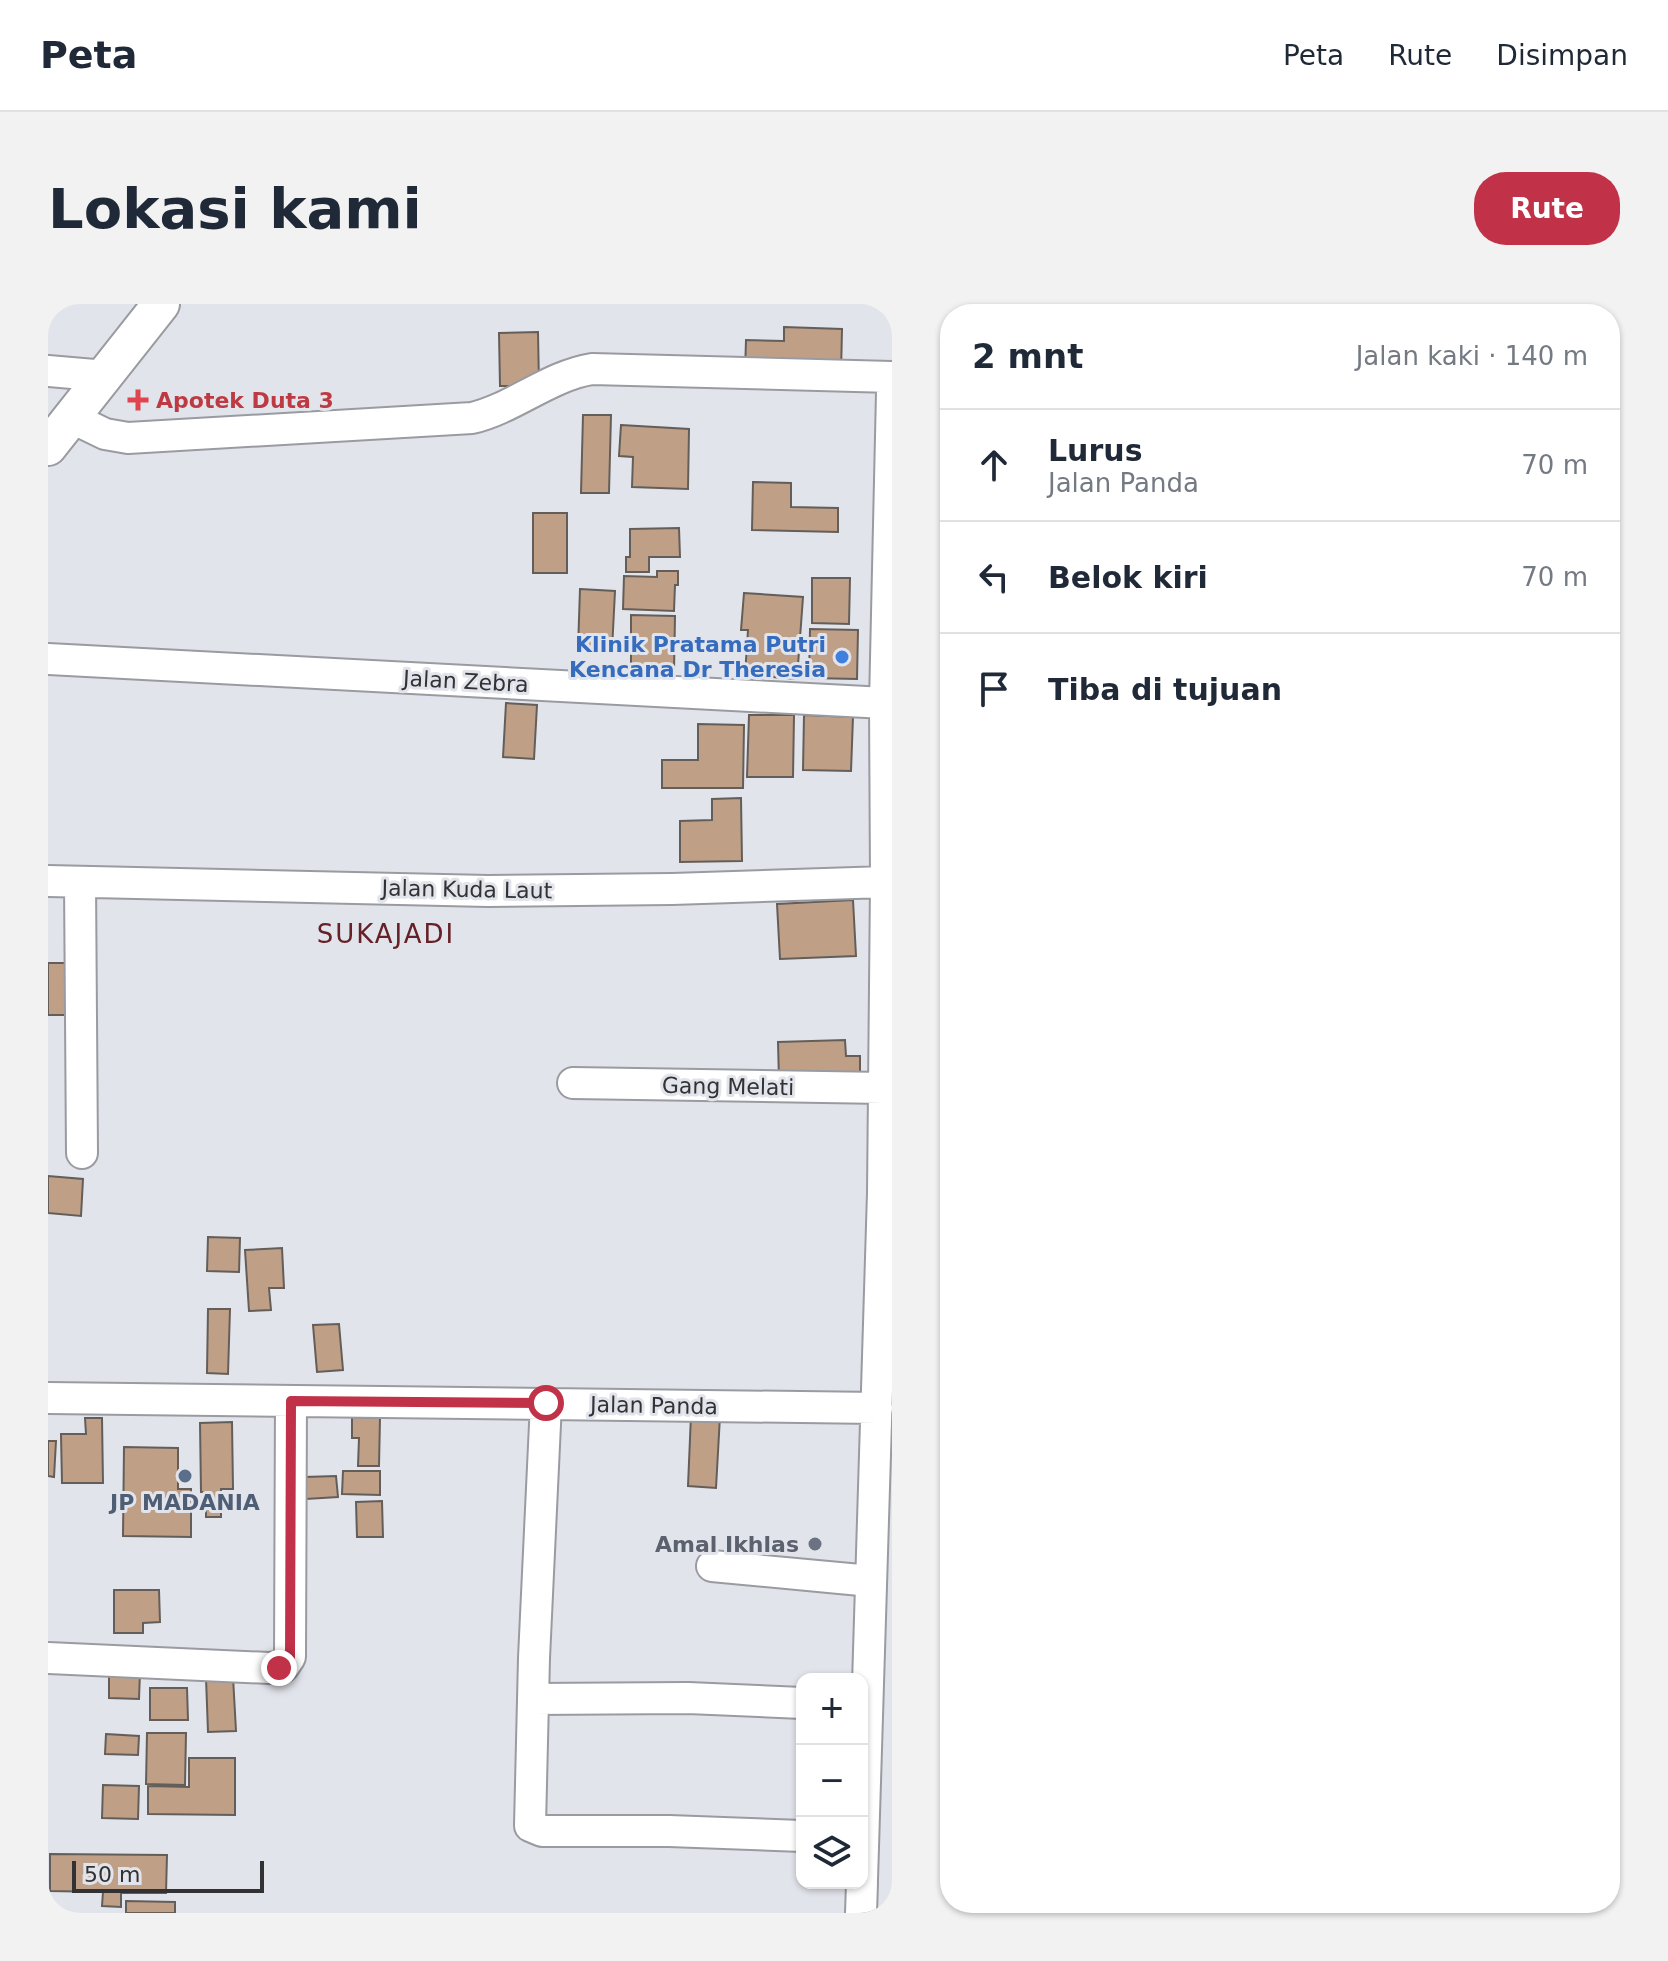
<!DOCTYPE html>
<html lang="id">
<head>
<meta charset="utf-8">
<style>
  body { margin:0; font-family:"DejaVu Sans",sans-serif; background:#f2f2f3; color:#1f2937 }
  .controls { position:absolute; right:24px; bottom:24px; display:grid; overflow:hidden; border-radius:16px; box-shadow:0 2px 6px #0004 }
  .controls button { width:72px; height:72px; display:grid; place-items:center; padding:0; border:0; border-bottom:2px solid #e0e1e3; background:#fff; color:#1f2937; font:40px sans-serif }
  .scale { position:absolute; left:24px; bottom:20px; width:192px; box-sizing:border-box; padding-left:8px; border:4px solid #323235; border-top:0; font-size:22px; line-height:28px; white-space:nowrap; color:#323235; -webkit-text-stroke:6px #e2e4eb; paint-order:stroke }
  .stop { position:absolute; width:24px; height:24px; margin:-18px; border:6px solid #c13148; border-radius:50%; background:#fff }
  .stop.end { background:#c13148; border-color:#fff; box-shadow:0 2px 8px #0008 }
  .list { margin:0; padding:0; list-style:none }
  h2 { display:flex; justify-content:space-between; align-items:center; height:104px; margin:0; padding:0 32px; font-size:34px }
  h2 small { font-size:26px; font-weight:400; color:#747a83 }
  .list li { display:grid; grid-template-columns:52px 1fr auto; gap:24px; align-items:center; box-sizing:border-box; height:112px; padding:0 32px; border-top:2px solid #e0e1e3 }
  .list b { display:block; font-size:30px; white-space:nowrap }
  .list p { margin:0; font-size:26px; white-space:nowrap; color:#747a83 }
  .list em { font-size:26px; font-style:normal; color:#747a83 }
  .icon { flex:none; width:44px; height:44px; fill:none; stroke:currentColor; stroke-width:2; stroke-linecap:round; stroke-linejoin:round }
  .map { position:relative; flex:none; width:844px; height:1609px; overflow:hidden; border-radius:32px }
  header { display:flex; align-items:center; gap:48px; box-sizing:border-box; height:112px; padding:0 40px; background:#fff; border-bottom:2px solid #e0e1e3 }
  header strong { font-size:38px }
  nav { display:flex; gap:44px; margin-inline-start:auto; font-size:28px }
  .intro { display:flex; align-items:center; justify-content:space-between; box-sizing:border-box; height:192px; padding:0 48px }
  h1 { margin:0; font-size:56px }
  .button { padding:20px 36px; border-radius:32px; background:#c13148; color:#fff; font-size:28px; font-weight:700 }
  main { display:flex; gap:48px; padding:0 48px }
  aside { flex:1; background:#fff; border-radius:32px; box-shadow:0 2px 6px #0004 }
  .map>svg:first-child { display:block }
  .building { fill:#c09f87; stroke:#635e5a; stroke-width:2 }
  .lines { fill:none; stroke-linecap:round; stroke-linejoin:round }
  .minor-casing { stroke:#999ba1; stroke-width:34 }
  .major-casing { stroke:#999ba1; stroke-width:40 }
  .minor { stroke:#fff; stroke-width:30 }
  .major { stroke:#fff; stroke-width:36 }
  .route { stroke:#c13148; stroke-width:10 }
  .health-dot { fill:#e0444e; stroke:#e2e4eb; stroke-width:3 }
  .shop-dot { fill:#3f7fe0; stroke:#e2e4eb; stroke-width:3 }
  .service-dot { fill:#5c6f8a; stroke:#e2e4eb; stroke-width:3 }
  .worship-dot { fill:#6b7280; stroke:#e2e4eb; stroke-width:3 }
  .labels { text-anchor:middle; stroke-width:6; stroke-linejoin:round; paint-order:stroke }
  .health-label { font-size:22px; font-weight:bold; fill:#be3a42; stroke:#e2e4eb; text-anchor:start }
  .shop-label { font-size:22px; font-weight:bold; fill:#366cbe; stroke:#e2e4eb; text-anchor:end }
  .street-label { font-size:22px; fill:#323235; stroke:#e2e4eb }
  .service-label { font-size:22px; font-weight:bold; fill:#4e5e75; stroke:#e2e4eb }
  .worship-label { font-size:22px; font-weight:bold; fill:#5b616d; stroke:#e2e4eb; text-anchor:end }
  .quarter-label { font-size:26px; letter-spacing:2px; fill:#662028; stroke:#e2e4eb }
</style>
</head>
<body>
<header>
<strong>Peta</strong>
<nav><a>Peta</a><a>Rute</a><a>Disimpan</a></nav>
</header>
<div class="intro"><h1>Lokasi kami</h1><a class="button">Rute</a></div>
<main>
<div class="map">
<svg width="844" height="1609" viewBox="0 0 844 1609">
  <rect width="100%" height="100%" fill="#e2e4eb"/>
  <path class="building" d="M736 23 794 25 793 70 697 67 698 36 736 37Z
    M490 28 491 82H452L451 29Z
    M535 111H563L561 189H533Z
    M573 121 641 125 640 185 584 183 585 153 571 152Z
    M705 178 743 179V203L790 204V228L704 226Z
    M485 209H519V269H485Z
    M631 224 632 253H601V268H578V253H582V225Z
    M609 267H630V281H627L626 307 575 305 576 272 609 273Z
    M764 274H802L801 320 764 319Z
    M532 285 567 287 564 346 530 345Z
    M696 289 755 293 749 375 697 371 700 326H693Z
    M583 311 627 312 626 368H617V380H583Z
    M762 325 810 326 809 375 761 374Z
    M458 399 489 401 486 455 455 453Z
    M701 411H746L745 473H699Z
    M756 411 805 413 803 467 755 466Z
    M650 420 696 421 695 484H614V456H650Z
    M693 494 694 557 632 558V517L664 516V495Z
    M805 596 808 652 732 655 729 600Z
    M0 659H32L30 711H0Z
    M797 736 798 752H812V775L731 777 730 738Z
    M0 872 35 875 33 912 0 909Z
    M160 933 192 934 191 968 159 967Z
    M234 944 236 984H221L223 1006 201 1007 197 946Z
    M160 1005H182L180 1070 159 1069Z
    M291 1020 295 1066 269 1068 265 1021Z
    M643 1111 672 1112 668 1184 640 1182Z
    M304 1113 332 1114 331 1162H310L311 1134H304Z
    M37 1114H54L55 1179H14L13 1130H38Z
    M184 1118 185 1185H173V1213H158V1188H153L152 1119Z
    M0 1137H8L6 1173 0 1172Z
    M76 1143 130 1144V1185H143V1233L75 1232Z
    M295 1167H332V1191L294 1190Z
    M288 1172 290 1193 258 1195 256 1173Z
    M334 1197 335 1233H309L308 1198Z
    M66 1286H111L112 1318 95 1319V1329H66Z
    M61 1368H92L91 1395 61 1394Z
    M185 1373 188 1427 160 1428 158 1374Z
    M102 1384H139L140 1416H102Z
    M99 1429H138L137 1481 98 1480Z
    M58 1430 91 1432 90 1451 57 1450Z
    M141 1454H187V1511L100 1510V1482L141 1483Z
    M55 1481 91 1482 90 1515 54 1514Z
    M2 1550 119 1551 118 1589H73V1603L54 1602 55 1588 2 1587Z
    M78 1597 127 1598V1609H78Z"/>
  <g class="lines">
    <defs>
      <path id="minor" d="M0 67 58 72
        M24 114 57 130 80 134 424 114C466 104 501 72 544 65L844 73
        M0 355 837 399
        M0 577 440 587 624 585 838 578
        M32 578 34 849
        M525 779 836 784
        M0 1094 829 1104
        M498 1099 486 1354 482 1522 494 1527H621L754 1532
        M664 1262 823 1277
        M0 1354 221 1364 236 1362 242 1353 243 1097
        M485 1395 640 1394 754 1399
        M814 1576 835 889 838 578 837 399 844 88
        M813 1609 814 1579"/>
      <path id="major" d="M0 143 113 0"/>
    </defs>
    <use href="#minor" class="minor-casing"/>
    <use href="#major" class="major-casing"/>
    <use href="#minor" class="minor"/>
    <use href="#major" class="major"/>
  </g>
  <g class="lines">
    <path class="route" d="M231 1364 236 1362 242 1353 243 1097 498 1099"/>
  </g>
  <path class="health-dot" d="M86 84h8v8h8v8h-8v8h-8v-8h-8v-8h8z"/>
  <circle class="shop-dot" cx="794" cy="353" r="8"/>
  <circle class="service-dot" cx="137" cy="1172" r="8"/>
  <circle class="worship-dot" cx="767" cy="1240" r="8"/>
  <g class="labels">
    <g class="health-label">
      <text x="108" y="104">Apotek Duta 3</text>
    </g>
    <g class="shop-label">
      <text x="778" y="348">Klinik Pratama Putri<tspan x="778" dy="25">Kencana Dr Theresia</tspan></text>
    </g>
    <g class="street-label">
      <text transform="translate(418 377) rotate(3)" y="8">Jalan Zebra</text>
      <text transform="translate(419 585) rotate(1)" y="8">Jalan Kuda Laut</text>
      <text transform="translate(680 782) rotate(1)" y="8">Gang Melati</text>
      <text transform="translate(606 1101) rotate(1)" y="8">Jalan Panda</text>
    </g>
    <g class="service-label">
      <text x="137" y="1206">JP MADANIA</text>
    </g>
    <g class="worship-label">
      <text x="751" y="1248">Amal Ikhlas</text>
    </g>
    <g class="quarter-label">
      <text x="338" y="639">SUKAJADI</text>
    </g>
  </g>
</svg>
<div class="controls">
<button>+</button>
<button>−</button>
<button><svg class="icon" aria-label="layers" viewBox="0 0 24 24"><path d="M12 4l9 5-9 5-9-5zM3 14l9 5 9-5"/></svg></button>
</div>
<div class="scale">50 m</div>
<div class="stop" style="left:498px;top:1099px"></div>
<div class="stop end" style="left:231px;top:1364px"></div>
</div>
<aside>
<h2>2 mnt<small>Jalan kaki · 140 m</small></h2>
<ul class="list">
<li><svg class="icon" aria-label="ahead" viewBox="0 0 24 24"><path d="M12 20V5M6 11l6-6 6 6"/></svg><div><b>Lurus</b><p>Jalan Panda</p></div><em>70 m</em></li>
<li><svg class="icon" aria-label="left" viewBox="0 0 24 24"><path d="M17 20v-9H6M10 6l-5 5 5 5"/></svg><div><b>Belok kiri</b></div><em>70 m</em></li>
<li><svg class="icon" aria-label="arrive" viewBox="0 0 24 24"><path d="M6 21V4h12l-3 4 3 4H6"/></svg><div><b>Tiba di tujuan</b></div></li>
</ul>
</aside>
</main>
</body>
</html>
